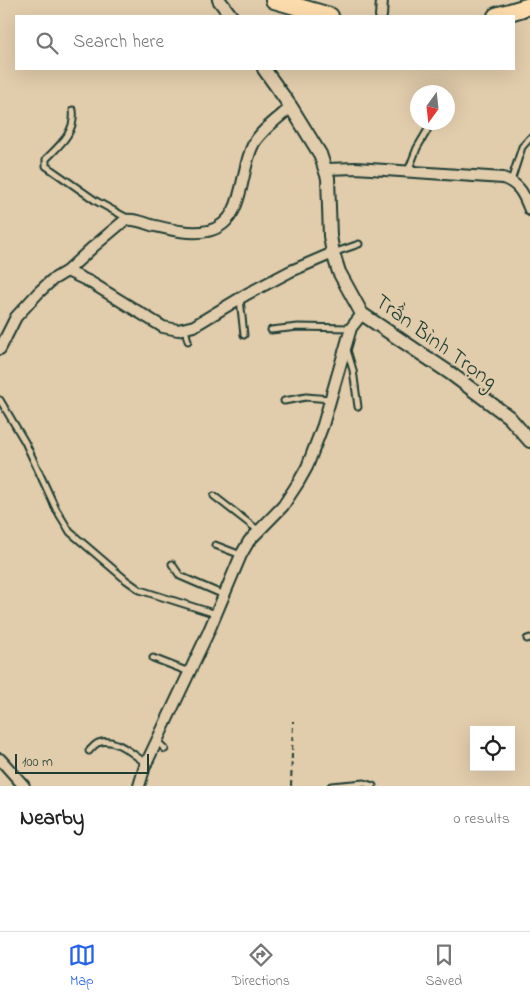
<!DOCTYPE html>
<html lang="en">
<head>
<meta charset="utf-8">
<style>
  body { margin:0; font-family:"Indie Flower",sans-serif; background:#f6f6f6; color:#222 }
  .controls { position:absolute; right:15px; bottom:15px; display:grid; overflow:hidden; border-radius:0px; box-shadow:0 5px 20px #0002 }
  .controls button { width:45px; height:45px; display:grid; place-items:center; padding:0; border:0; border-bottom:1px solid #e0e0e0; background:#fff; color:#222; font:25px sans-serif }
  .compass { position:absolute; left:410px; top:85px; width:45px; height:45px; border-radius:50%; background:#fff; box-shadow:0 5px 20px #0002; rotate:195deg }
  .scale { position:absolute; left:15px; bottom:12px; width:134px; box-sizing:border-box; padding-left:5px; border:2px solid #1f3d34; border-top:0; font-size:14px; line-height:18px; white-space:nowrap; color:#1f3d34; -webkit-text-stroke:4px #e1ccab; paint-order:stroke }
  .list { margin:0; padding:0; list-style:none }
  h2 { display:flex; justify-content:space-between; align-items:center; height:65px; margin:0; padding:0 20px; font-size:21px }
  h2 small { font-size:16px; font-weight:400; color:#767676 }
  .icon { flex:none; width:28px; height:28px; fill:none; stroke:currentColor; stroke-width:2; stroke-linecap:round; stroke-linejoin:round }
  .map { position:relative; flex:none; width:530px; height:786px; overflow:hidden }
  .search { position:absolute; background:#fff; box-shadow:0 5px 20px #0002; left:15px; right:15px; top:15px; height:55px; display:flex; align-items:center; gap:12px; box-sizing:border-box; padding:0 18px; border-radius:0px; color:#767676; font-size:19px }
  .sheet { height:145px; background:#fff }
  nav { display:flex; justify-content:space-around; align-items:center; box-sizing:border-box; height:70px; border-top:1px solid #e0e0e0; background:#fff; font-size:14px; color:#767676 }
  nav a { display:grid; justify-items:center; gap:2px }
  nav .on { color:#2563eb }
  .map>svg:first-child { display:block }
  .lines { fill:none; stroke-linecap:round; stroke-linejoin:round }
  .service-casing { stroke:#1f3d34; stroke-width:9 }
  .minor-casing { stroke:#1f3d34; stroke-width:14 }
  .tertiary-casing { stroke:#1f3d34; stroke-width:16 }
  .primary-casing { stroke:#1f3d34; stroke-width:20 }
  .path { stroke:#1f3d34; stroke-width:2; stroke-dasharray:5 4; stroke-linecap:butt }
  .service { stroke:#e1ccab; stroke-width:5 }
  .minor { stroke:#e1ccab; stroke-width:10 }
  .tertiary { stroke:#e1ccab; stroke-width:12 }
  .primary { stroke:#fcdcac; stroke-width:16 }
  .labels { text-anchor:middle; stroke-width:4.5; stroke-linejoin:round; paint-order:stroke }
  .street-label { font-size:22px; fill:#1f3d34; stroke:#e1ccab }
</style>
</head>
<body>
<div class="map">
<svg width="530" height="786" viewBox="0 0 530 786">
  <rect width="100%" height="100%" fill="#e1ccab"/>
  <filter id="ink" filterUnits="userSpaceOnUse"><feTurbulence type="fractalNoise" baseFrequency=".02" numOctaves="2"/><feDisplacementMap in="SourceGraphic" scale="10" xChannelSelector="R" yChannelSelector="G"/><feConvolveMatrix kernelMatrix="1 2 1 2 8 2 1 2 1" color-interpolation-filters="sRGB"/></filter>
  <g filter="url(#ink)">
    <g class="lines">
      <defs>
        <path id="service" d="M73 110C76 132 60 145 46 159V166L96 201 127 218
          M408 171 417 148 427 131
          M511 181 522 147 530 138
          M333 253 359 244
          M240 299 244 335
          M185 329 188 341
          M271 330 298 327 351 328
          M347 350 353 370 358 407
          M0 400 25 442 56 509 70 532 126 580 140 590 216 614
          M284 401 306 397 330 399
          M214 496 259 531
          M215 545 241 555
          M172 564 180 576 224 595
          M527 639 530 638
          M153 658 189 672
          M157 741 165 749
          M89 751C91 749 95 744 98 743 115 736 133 755 146 763
          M331 786 364 783 373 786"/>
        <path id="minor" d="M381 16 382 0
          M326 169 356 168 503 178C520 184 524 195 530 210
          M67 271 90 282 163 327 178 330 194 326 247 294 291 271 333 253
          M0 349 16 317 38 293 52 280 67 271 93 247 125 220C134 219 143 222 151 225 169 229 189 235 208 231 246 222 239 172 253 145 260 131 280 117 291 107
          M0 759 24 786
          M139 786 145 766 208 633 241 555 249 541 283 506 298 483 307 467 323 425 351 328 362 314"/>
        <path id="tertiary" d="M219 0 231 16
          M264 69 291 107 320 154 328 178 330 236 333 253 339 272 362 314 450 373 509 417 530 441"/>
        <path id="primary" d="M274 0 330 16
          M496 16 530 6"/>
      </defs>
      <use href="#service" class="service-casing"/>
      <use href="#minor" class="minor-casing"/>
      <use href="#tertiary" class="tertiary-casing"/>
      <use href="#primary" class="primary-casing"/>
      <path class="path" d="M291 786 293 721"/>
      <use href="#service" class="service"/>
      <use href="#minor" class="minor"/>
      <use href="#tertiary" class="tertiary"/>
      <use href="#primary" class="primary"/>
    </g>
  </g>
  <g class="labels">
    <g class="street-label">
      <text transform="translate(437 340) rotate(36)" y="8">Trần Bình Trọng</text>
    </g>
  </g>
</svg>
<div class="controls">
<button><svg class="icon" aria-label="locate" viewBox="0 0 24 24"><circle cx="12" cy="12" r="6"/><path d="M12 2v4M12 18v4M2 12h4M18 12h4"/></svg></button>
</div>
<svg class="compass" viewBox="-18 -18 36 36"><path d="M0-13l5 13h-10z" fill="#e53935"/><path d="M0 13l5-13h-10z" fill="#767676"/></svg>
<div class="scale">100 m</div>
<div class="search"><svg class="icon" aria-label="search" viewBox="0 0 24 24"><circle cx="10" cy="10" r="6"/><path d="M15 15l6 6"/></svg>Search here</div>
</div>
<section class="sheet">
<h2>Nearby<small>0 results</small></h2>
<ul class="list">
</ul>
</section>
<nav>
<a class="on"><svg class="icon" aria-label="map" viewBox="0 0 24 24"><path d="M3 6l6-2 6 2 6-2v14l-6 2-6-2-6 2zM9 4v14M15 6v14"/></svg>Map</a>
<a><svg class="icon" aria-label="directions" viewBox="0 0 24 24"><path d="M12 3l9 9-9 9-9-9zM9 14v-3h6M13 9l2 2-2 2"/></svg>Directions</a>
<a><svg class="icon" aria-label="saved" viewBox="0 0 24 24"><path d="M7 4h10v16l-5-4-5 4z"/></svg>Saved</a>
</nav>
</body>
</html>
